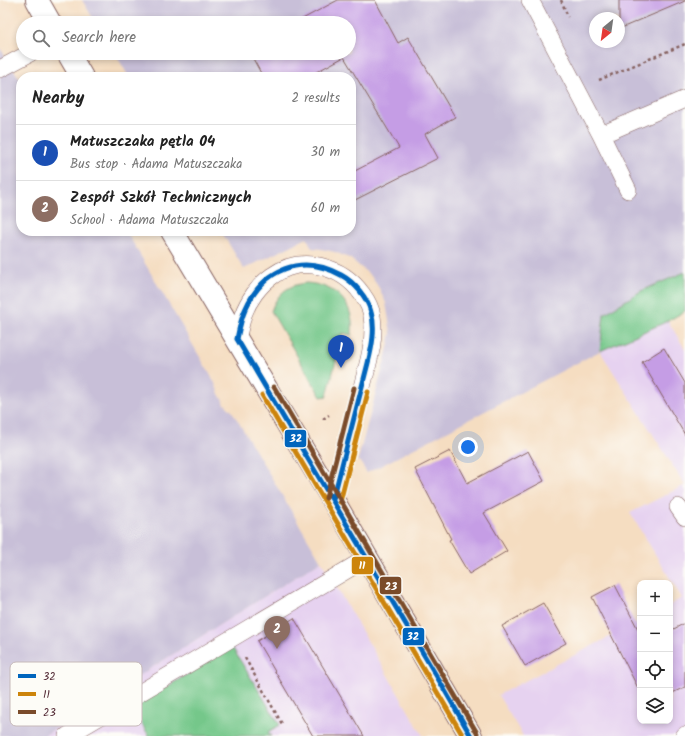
<!DOCTYPE html>
<html lang="en">
<head>
<meta charset="utf-8">
<style>
  body { margin:0; font-family:Kalam,sans-serif; background:#f6f6f6; color:#222 }
  .controls { position:absolute; right:12px; bottom:12px; display:grid; overflow:hidden; border-radius:8px; box-shadow:0 2px 6px #0003 }
  .controls button { width:36px; height:36px; display:grid; place-items:center; padding:0; border:0; border-bottom:1px solid #e0e0e0; background:#fff; color:#222; font:20px sans-serif }
  .compass { position:absolute; left:589px; top:12px; width:36px; height:36px; border-radius:50%; background:#fff; box-shadow:0 2px 6px #0003; rotate:209deg }
  .you { position:absolute; left:468px; top:447px; width:14px; height:14px; margin:-10px; border:3px solid #fff; border-radius:50%; background:#1a73e8; box-shadow:0 0 0 6px #1a73e833 }
  .badge { display:grid; place-items:center; width:26px; height:26px; border-radius:50%; background:#ea580c; color:#fff; font-size:13px; font-weight:700 }
  .pin { position:absolute; translate:-50% -33px; filter:drop-shadow(0 1px 2px #0008) }
  .pin::after { content:''; position:absolute; top:21px; width:14px; height:12px; background:inherit; clip-path:polygon(0 0,100% 0,50% 100%) }
  .list { margin:0; padding:0; list-style:none }
  h2 { display:flex; justify-content:space-between; align-items:center; height:52px; margin:0; padding:0 16px; font-size:17px }
  h2 small { font-size:13px; font-weight:400; color:#767676 }
  .list li { display:grid; grid-template-columns:26px 1fr auto; gap:12px; align-items:center; box-sizing:border-box; height:56px; padding:0 16px; border-top:1px solid #e0e0e0 }
  .list b { display:block; font-size:15px; white-space:nowrap }
  .list p { margin:0; font-size:13px; white-space:nowrap; color:#767676 }
  .list em { font-size:13px; font-style:normal; color:#767676 }
  .icon { flex:none; width:22px; height:22px; fill:none; stroke:currentColor; stroke-width:2; stroke-linecap:round; stroke-linejoin:round }
  .map { position:relative; flex:none; width:685px; height:736px; overflow:hidden }
  .search { position:absolute; background:#fff; box-shadow:0 2px 6px #0003; left:16px; top:16px; width:340px; height:44px; display:flex; align-items:center; gap:10px; box-sizing:border-box; padding:0 14px; border-radius:22px; color:#767676; font-size:15px }
  .panel { position:absolute; background:#fff; box-shadow:0 2px 6px #0003; left:16px; top:72px; width:340px; height:164px; border-radius:16px }
  .map>svg:first-child { display:block }
  .built { fill:#e6d2f0 }
  .industrial { fill:#c8bfd8; fill-rule:evenodd }
  .green { fill:#74c78a; stroke:#5f735a }
  .building { fill:#c59de5 }
  .lines { fill:none; stroke-linecap:round; stroke-linejoin:round }
  .service-casing { stroke:#866260; stroke-width:18 }
  .minor-casing { stroke:#866260; stroke-width:24 }
  .path { stroke:#866260; stroke-width:2.5; stroke-dasharray:3 3; stroke-linecap:butt }
  .service { stroke:#fff; stroke-width:17 }
  .minor { stroke:#fff; stroke-width:22 }
  .bus-1-casing { stroke:#fdfcf7; stroke-width:8 }
  .bus-2-casing { stroke:#fdfcf7; stroke-width:8 }
  .bus-3-casing { stroke:#fdfcf7; stroke-width:8 }
  .bus-1 { stroke:#0065bd; stroke-width:5 }
  .bus-2 { stroke:#cc840b; stroke-width:5 }
  .bus-3 { stroke:#7a4b2a; stroke-width:5 }
  .key { fill:#fdfcf7; stroke:#c7baba; stroke-width:1 }
  .key-label { font-size:11px; fill:#4a1f2b }
  .line-badge { stroke:#fdfcf7; stroke-width:1.5 }
  .badge-label { font-size:11px; text-anchor:middle; font-weight:bold; fill:#fff }
</style>
</head>
<body>
<div class="map">
<svg width="685" height="736" viewBox="0 0 685 736">
  <rect width="100%" height="100%" fill="#fdfcf7"/>
  <filter id="ink" filterUnits="userSpaceOnUse"><feTurbulence type="fractalNoise" baseFrequency=".025" numOctaves="2"/><feDisplacementMap in="SourceGraphic" scale="8" xChannelSelector="R" yChannelSelector="G"/><feConvolveMatrix kernelMatrix="1 2 1 2 8 2 1 2 1" color-interpolation-filters="sRGB"/></filter>
  <filter id="wash" filterUnits="userSpaceOnUse"><feTurbulence type="fractalNoise" baseFrequency=".012" numOctaves="4" result="noise"/><feDisplacementMap in="SourceGraphic" scale="16" xChannelSelector="R" yChannelSelector="G"/><feGaussianBlur stdDeviation="0.9" result="paint"/><feColorMatrix in="noise" values="0 0 0 0 0 0 0 0 0 0 0 0 0 0 0 0 0 1.4 0 .05"/><feComposite in="paint" operator="in"/></filter>
  <g filter="url(#wash)">
    <rect width="100%" height="100%" fill="#f5ddc1"/>
    <path class="built" d="M668 321 685 349V485L600 351Z
      M685 485V736H523L498 695 640 621V721H670V605L682 598 630 513Z
      M321 561 423 736H43Z"/>
    <path class="industrial" d="M82 0H685V272L641 291 604 314 600 351 367 473 358 459 388 348 391 333 386 303 379 288 371 276 351 259 335 252 321 249 312 248 307 238 244 269 221 231H351V77H129L115 53H349V23H96ZM595 18H619V42H595Z
      M0 48 21 81V231H126L214 381 219 394 225 404 232 411 321 561 43 736H0Z"/>
    <path class="green" d="M685 272V311L668 321 600 351 604 314 641 291Z
      M306 283C326 284 346 294 351 316 353 322 352 329 352 335L343 333 327 396 321 397 271 311C277 294 287 285 306 283Z
      M232 647 280 725 268 732 271 736H149L132 708Z"/>
    <g id="blocks">
      <path class="building" d="M338 0H375L398 43 408 37 455 117 425 134 438 158 351 202V173L399 148 344 57 307 77H263L250 53H349V23H295Z
        M619 0H685V1L619 29Z
        M664 348 685 383V435L642 362Z
        M450 451 467 483 528 451 544 481 484 513 507 551 469 574 449 540 451 539 415 469Z
        M615 585 640 633V692L592 597Z
        M543 603 566 643 525 666 502 626Z
        M294 618 364 736H313L257 641Z
        M685 623V687L670 694V631Z"/>
    </g>
  </g>
  <g filter="url(#ink)">
    <use href="#blocks" fill-opacity="0" stroke="#866260" stroke-width="1"/>
    <g class="lines">
      <defs>
        <path id="service" d="M530 0 601 135 628 190
          M0 69 30 53
          M601 135 685 99
          M237 339C239 331 241 323 243 315 248 301 259 285 272 276 301 254 342 266 362 294 367 301 371 308 372 316 376 342 367 366 361 391 352 427 341 463 333 500
          M678 507 685 517
          M67 736 367 558
          M684 736 685 735"/>
        <path id="minor" d="M37 0 50 23
          M68 53 82 77
          M172 231 333 500 471 736"/>
      </defs>
      <use href="#service" class="service-casing"/>
      <use href="#minor" class="minor-casing"/>
      <path class="path" d="M561 0 568 17
        M599 80 685 44
        M323 419 329 415
        M245 658 282 724"/>
      <use href="#service" class="service"/>
      <use href="#minor" class="minor"/>
      <defs>
        <path id="bus-1" d="M237 339 440 682 471 736
          M237 339C239 329 241 319 245 310 263 269 301 253 341 275 354 282 367 297 371 312 376 328 372 347 368 363L333 500"/>
        <path id="bus-2" d="M262 395 463 736
          M340 502 368 392"/>
        <path id="bus-3" d="M274 387 477 733
          M326 498 354 388"/>
      </defs>
      <use href="#bus-1" class="bus-1-casing"/>
      <use href="#bus-2" class="bus-2-casing"/>
      <use href="#bus-3" class="bus-3-casing"/>
      <use href="#bus-1" class="bus-1"/>
      <use href="#bus-2" class="bus-2"/>
      <use href="#bus-3" class="bus-3"/>
    </g>
  </g>
  <rect x="10" y="662" width="132" height="64" rx="6" class="key"/>
  <rect x="18" y="674" width="18" height="4" fill="#0065bd"/>
  <rect x="18" y="692" width="18" height="4" fill="#cc840b"/>
  <rect x="18" y="710" width="18" height="4" fill="#7a4b2a"/>
  <g class="key-label">
    <text x="43" y="680">32</text>
    <text x="43" y="698">11</text>
    <text x="43" y="716">23</text>
  </g>
  <g class="line-badge">
    <rect x="284" y="429" width="23" height="19" rx="4" fill="#0065bd"/>
    <rect x="351" y="556" width="23" height="19" rx="4" fill="#cc840b"/>
    <rect x="379" y="576" width="23" height="19" rx="4" fill="#7a4b2a"/>
    <rect x="402" y="627" width="23" height="19" rx="4" fill="#0065bd"/>
  </g>
  <g class="badge-label">
    <text x="296" y="442">32</text>
    <text x="362" y="569">11</text>
    <text x="391" y="590">23</text>
    <text x="413" y="640">32</text>
  </g>
</svg>
<div class="controls">
<button>+</button>
<button>−</button>
<button><svg class="icon" aria-label="locate" viewBox="0 0 24 24"><circle cx="12" cy="12" r="6"/><path d="M12 2v4M12 18v4M2 12h4M18 12h4"/></svg></button>
<button><svg class="icon" aria-label="layers" viewBox="0 0 24 24"><path d="M12 4l9 5-9 5-9-5zM3 14l9 5 9-5"/></svg></button>
</div>
<svg class="compass" viewBox="-18 -18 36 36"><path d="M0-13l5 13h-10z" fill="#e53935"/><path d="M0 13l5-13h-10z" fill="#767676"/></svg>
<div class="you"></div>
<div class="pin badge" style="left:341px;top:368px;background:#1a4fb4">1</div>
<div class="pin badge" style="left:277px;top:649px;background:#8d6e63">2</div>
<div class="search"><svg class="icon" aria-label="search" viewBox="0 0 24 24"><circle cx="10" cy="10" r="6"/><path d="M15 15l6 6"/></svg>Search here</div>
<section class="panel">
<h2>Nearby<small>2 results</small></h2>
<ul class="list">
<li><span class="badge" style="background:#1a4fb4">1</span><div><b>Matuszczaka pętla 04</b><p>Bus stop · Adama Matuszczaka</p></div><em>30 m</em></li>
<li><span class="badge" style="background:#8d6e63">2</span><div><b>Zespół Szkół Technicznych</b><p>School · Adama Matuszczaka</p></div><em>60 m</em></li>
</ul>
</section>
</div>
</body>
</html>
